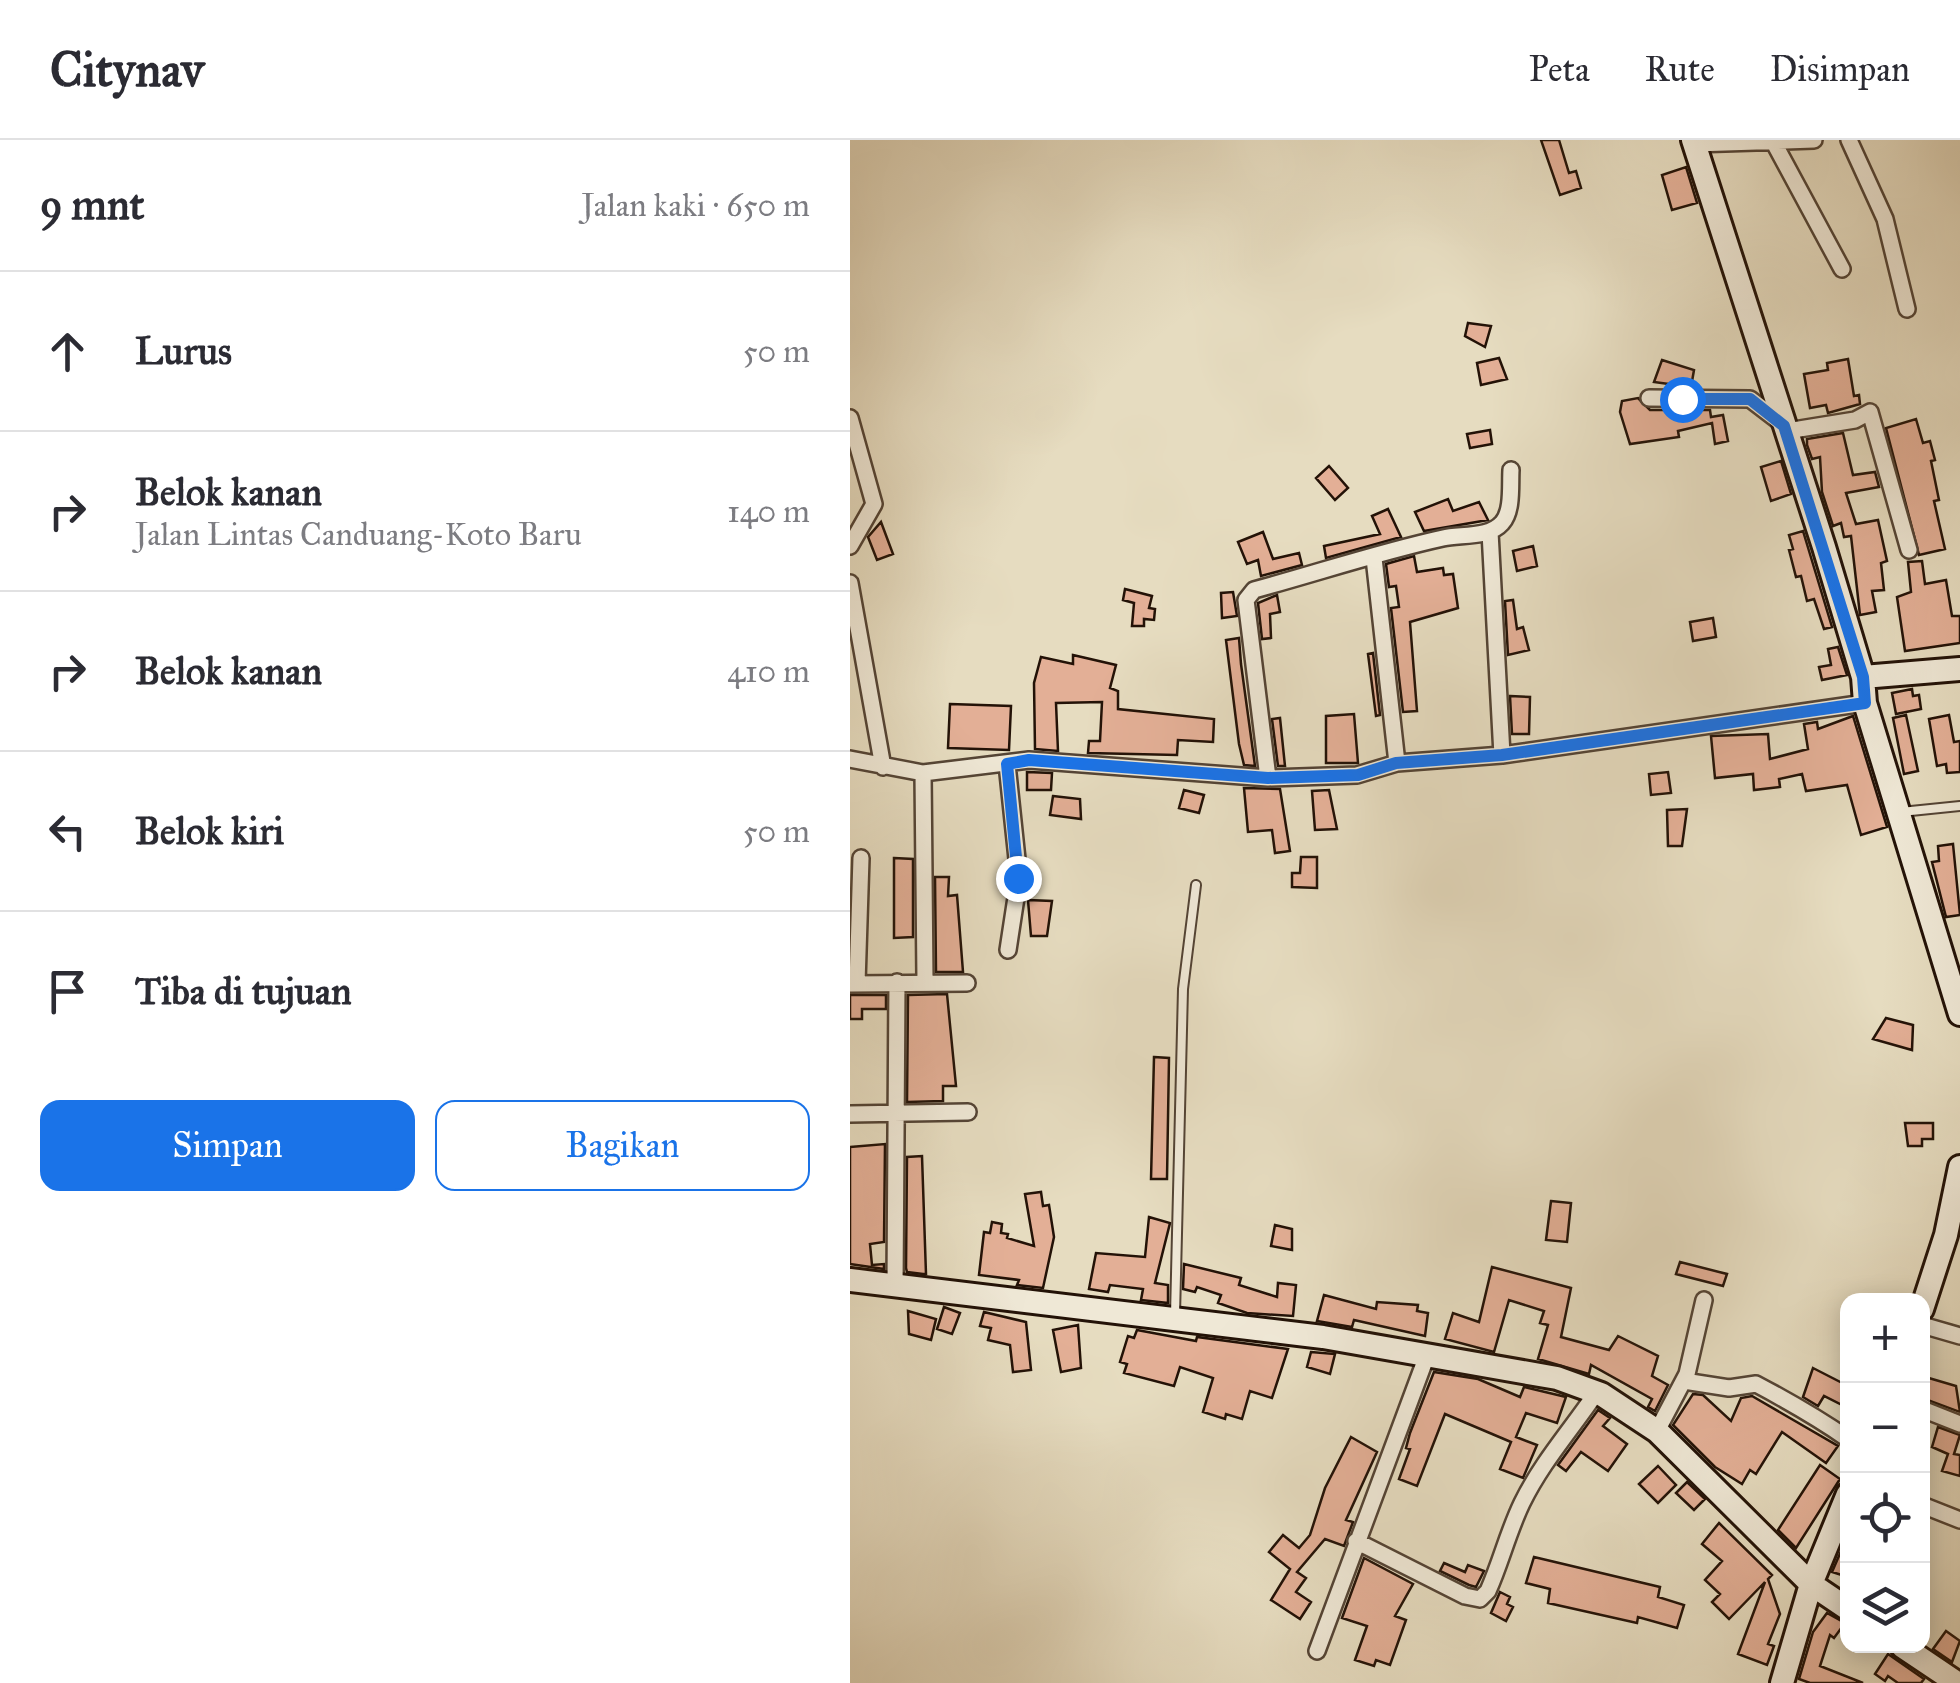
<!DOCTYPE html>
<html lang="id">
<head>
<meta charset="utf-8">
<style>
  body { margin:0; font-family:"IM FELL Great Primer",serif; background:#f2f2f3; color:#2b2b33 }
  .controls { position:absolute; right:30px; bottom:30px; display:grid; overflow:hidden; border-radius:20px; box-shadow:0 5px 25px #0003 }
  .controls button { width:90px; height:90px; display:grid; place-items:center; padding:0; border:0; border-bottom:2px solid #e1e1e2; background:#fff; color:#2b2b33; font:50px sans-serif }
  .stop { position:absolute; width:30px; height:30px; margin:-22px; border:8px solid #1a73e8; border-radius:50%; background:#fff }
  .stop.end { background:#1a73e8; border-color:#fff; box-shadow:0 2px 10px #0008 }
  .list { margin:0; padding:0; list-style:none }
  h2 { display:flex; justify-content:space-between; align-items:center; height:130px; margin:0; padding:0 40px; font-size:42px }
  h2 small { font-size:32px; font-weight:400; color:#7c7c81 }
  .list li { display:grid; grid-template-columns:65px 1fr auto; gap:30px; align-items:center; box-sizing:border-box; height:160px; padding:0 40px; border-top:2px solid #e1e1e2 }
  .list b { display:block; font-size:38px; white-space:nowrap }
  .list p { margin:0; font-size:32px; white-space:nowrap; color:#7c7c81 }
  .list em { font-size:32px; font-style:normal; color:#7c7c81 }
  .actions { display:flex; gap:20px; padding:30px 40px }
  .actions a { flex:1; padding:22px 0; border:2px solid #1a73e8; border-radius:20px; text-align:center; font-size:35px; color:#1a73e8 }
  .actions .main { background:#1a73e8; color:#fff }
  .icon { flex:none; width:55px; height:55px; fill:none; stroke:currentColor; stroke-width:2; stroke-linecap:round; stroke-linejoin:round }
  .map { position:relative; flex:none; width:1110px; height:1543px; overflow:hidden }
  header { display:flex; align-items:center; gap:60px; box-sizing:border-box; height:140px; padding:0 50px; background:#fff; border-bottom:2px solid #e1e1e2 }
  header strong { font-size:48px }
  nav { display:flex; gap:55px; margin-inline-start:auto; font-size:35px }
  main { display:flex }
  aside { flex:1; background:#fff }
  .map>svg:first-child { display:block }
  .building { fill:#e3af96; stroke:#231207; stroke-width:2.5 }
  .lines { fill:none; stroke-linecap:round; stroke-linejoin:round }
  .lane-casing { stroke:#544435; stroke-width:12 }
  .street-casing { stroke:#544435; stroke-width:20 }
  .secondary-casing { stroke:#231207; stroke-width:28 }
  .lane { stroke:#efe8d6; stroke-width:8 }
  .street { stroke:#efe8d6; stroke-width:15 }
  .secondary { stroke:#efe8d6; stroke-width:22 }
  .route { stroke:#1a73e8; stroke-width:12 }
</style>
</head>
<body>
<header>
<strong>Citynav</strong>
<nav><a>Peta</a><a>Rute</a><a>Disimpan</a></nav>
</header>
<main>
<aside>
<h2>9 mnt<small>Jalan kaki · 650 m</small></h2>
<ul class="list">
<li><svg class="icon" aria-label="ahead" viewBox="0 0 24 24"><path d="M12 20V5M6 11l6-6 6 6"/></svg><div><b>Lurus</b></div><em>50 m</em></li>
<li><svg class="icon" aria-label="right" viewBox="0 0 24 24"><path d="M7 20v-9h11M14 6l5 5-5 5"/></svg><div><b>Belok kanan</b><p>Jalan Lintas Canduang-Koto Baru</p></div><em>140 m</em></li>
<li><svg class="icon" aria-label="right" viewBox="0 0 24 24"><path d="M7 20v-9h11M14 6l5 5-5 5"/></svg><div><b>Belok kanan</b></div><em>410 m</em></li>
<li><svg class="icon" aria-label="left" viewBox="0 0 24 24"><path d="M17 20v-9H6M10 6l-5 5 5 5"/></svg><div><b>Belok kiri</b></div><em>50 m</em></li>
<li><svg class="icon" aria-label="arrive" viewBox="0 0 24 24"><path d="M6 21V4h12l-3 4 3 4H6"/></svg><div><b>Tiba di tujuan</b></div></li>
</ul>
<div class="actions"><a class="main">Simpan</a><a>Bagikan</a></div>
</aside>
<div class="map">
<svg width="1110" height="1543" viewBox="0 0 1110 1543">
  <rect width="100%" height="100%" fill="#e6dcc0"/>
  <filter id="stains"><feTurbulence type="fractalNoise" baseFrequency=".002" numOctaves="4"/><feColorMatrix values="0 0 0 0 .2 0 0 0 0 .09 0 0 0 0 .02 0 0 0 .5 -.17"/></filter>
  <radialGradient id="worn" r=".72"><stop offset=".6" stop-color="#630" stop-opacity="0"/><stop offset="1" stop-color="#630" stop-opacity=".3"/></radialGradient>
  <path class="building" d="M691 0H709L719 33 726 31 731 48 710 55Z
    M836 27 847 63 822 70 812 35Z
    M618 183 641 186 635 207 615 196Z
    M649 218 657 239 631 245 627 223Z
    M998 219 1004 256 1009 255 1010 264 978 273 976 265 960 268 954 234 978 230 977 223Z
    M812 220 844 230 841 247 804 242Z
    M788 258 800 270H860L861 277 873 275 878 301 865 304 862 283 828 291 829 297 780 304 770 272 772 261Z
    M1066 279 1073 303 1080 301 1085 320 1081 321 1089 360 1084 361 1095 409 1069 415 1036 288Z
    M640 290 642 304 620 308 617 294Z
    M993 293 1003 335 1025 332 1029 347 996 353 1006 384 1028 380 1037 421 1031 423 1034 450 1022 451 1026 472 1010 475 1001 396 994 397 991 383 983 386 972 352 970 317 962 319 957 305V299Z
    M931 321 941 354 921 361 911 327Z
    M479 326 498 348 485 360 466 338Z
    M598 359 603 371 629 362 638 380 574 391 565 372Z
    M538 369 551 397 476 418 474 406 530 394 522 376Z
    M31 382 43 414 27 420 18 397Z
    M953 391 982 487 974 489 964 459 957 461 951 436 946 437 939 410 943 409 939 395Z
    M413 392 423 419 449 413 452 425 411 436 408 420 397 424 388 402Z
    M683 406 687 426 667 431 663 411Z
    M564 416 567 432 593 428 594 435 603 434 608 468 560 482 567 571 553 572 541 468 549 467 546 446 539 447 536 424Z
    M1072 421 1075 444 1096 440 1102 476H1110V503L1055 511 1047 457 1061 452 1058 422Z
    M275 449 302 456 299 468 305 469 304 480 294 479V486H282L284 463 273 460Z
    M383 452 387 476 372 478 371 453Z
    M427 455 430 472 420 474 421 498 412 499 408 463Z
    M663 460 667 489 673 487 679 510 658 515 655 461Z
    M863 478 866 497 843 501 840 482Z
    M389 498 391 524 405 626 394 625 389 604 376 500Z
    M988 507 997 535 972 540 969 527 981 525 978 509Z
    M523 513 530 575 526 576 518 514Z
    M223 515 266 525 260 548 268 551V569L364 579 363 602 328 600 327 615 238 613 239 601H250L252 562 206 563 208 611 185 609 184 543 191 517 223 524Z
    M1062 549 1063 556 1069 555 1071 569 1046 574 1042 553Z
    M660 556 680 557 679 594H662Z
    M100 564 161 566 159 610 98 608Z
    M504 574 508 623H476V576Z
    M1056 575 1068 631 1054 634 1043 578Z
    M1099 575 1104 602 1110 601V632L1097 633 1096 624 1087 626 1079 579Z
    M1003 576 1037 687 1011 695 997 645 956 651 952 634 929 639 930 647 904 650 903 634 865 638 861 596 918 594 920 619 958 609 954 584 967 582 968 589Z
    M430 578 435 626H428L422 579Z
    M177 632 202 633 201 650H177Z
    M818 632 821 653 801 655 799 634Z
    M394 648 430 649 440 711 425 713 422 690 398 692Z
    M334 650 354 655 349 673 329 668Z
    M479 650 487 689 465 690 462 651Z
    M203 656 230 659 231 679 200 675Z
    M837 669 832 706H818L817 670Z
    M1103 704 1110 775 1096 777 1082 722 1089 721 1088 706Z
    M451 717H467V748L442 747V733H450Z
    M44 718 63 719V797L44 798Z
    M85 737H99L98 756 107 755 113 832H86Z
    M178 760 202 761 197 796H181Z
    M97 854 106 946H93V961L57 962 58 855Z
    M0 855H36V869H12V879H0Z
    M1036 878 1063 885 1062 910 1023 899Z
    M304 917 319 918 317 1039H301Z
    M1055 983H1083V999H1072V1006H1058Z
    M35 1004 34 1102 20 1104 22 1125 34 1124V1129L0 1124V1007Z
    M72 1016 76 1134H73L57 1132 56 1128 57 1017Z
    M191 1052 193 1066 199 1065 204 1097 193 1148 167 1145 169 1140 129 1135 134 1092 140 1093 142 1082 152 1084 151 1093 158 1094 157 1098 184 1106 175 1054Z
    M701 1061 721 1063 717 1102 696 1100Z
    M299 1077 320 1083 305 1143 318 1145V1163L291 1160 293 1149 260 1145 258 1152 239 1149 246 1113 295 1117Z
    M425 1085 442 1089V1110L421 1106Z
    M830 1122 877 1134 873 1146 826 1134Z
    M334 1124 391 1138 389 1145 427 1157 428 1143 446 1145 443 1176 397 1173 368 1163 371 1155 347 1147 345 1152 333 1149Z
    M642 1127 721 1148 711 1197 759 1210 768 1196 808 1216 802 1236 818 1245 805 1271 798 1267 802 1259 741 1225 739 1234 688 1219 698 1185 690 1183 694 1171 659 1160 644 1212 595 1199 603 1173 629 1182Z
    M474 1155 526 1169 527 1162 568 1165 567 1171 578 1173 575 1196 504 1180 502 1187 467 1181Z
    M94 1167 110 1173 102 1194 87 1189Z
    M58 1171 86 1179 81 1200 59 1194Z
    M134 1172 176 1182 181 1230 163 1232 160 1205 138 1200 141 1188 130 1186Z
    M228 1185 231 1228 211 1232 203 1190Z
    M287 1190 346 1201 347 1197 438 1209 422 1258 400 1251 392 1279 376 1274 375 1279 353 1272 363 1238 330 1227 324 1246 274 1233 277 1224 270 1222 278 1196 284 1198Z
    M461 1212 485 1214 480 1234 457 1227Z
    M963 1228 998 1246V1268L974 1256 968 1266 953 1257Z
    M584 1232 628 1239 670 1257 674 1247 716 1257 707 1283 676 1273 666 1297 687 1305 673 1338 650 1329 661 1302 595 1274 567 1346 549 1339 560 1309 556 1308 560 1293Z
    M1072 1236 1106 1246 1110 1272 1072 1258Z
    M843 1254 853 1255 881 1281 891 1258 902 1256 988 1306 976 1323 932 1292 906 1334 900 1330 892 1344 865 1327 823 1285Z
    M748 1270 760 1278 753 1286 777 1304 758 1331 731 1312 716 1331 708 1325Z
    M1088 1287 1110 1295 1104 1314 1110 1315V1336L1092 1331 1098 1314 1082 1307Z
    M501 1297 527 1312 496 1380 503 1382 494 1406 475 1399 447 1432 456 1438 446 1452 461 1462 450 1479 421 1460 440 1429 419 1412 433 1395 449 1408 460 1395 475 1348Z
    M970 1325 990 1339 946 1408 928 1390Z
    M808 1326 826 1345 808 1363 789 1344Z
    M837 1342 855 1359 844 1370 826 1353Z
    M869 1383 922 1435 918 1439 930 1474 918 1504 924 1506 917 1525 888 1514 915 1442 879 1479 862 1462 870 1454 855 1440 872 1421 852 1404Z
    M998 1395V1437L982 1432Z
    M684 1417 810 1447 808 1457 834 1465 827 1488 788 1477 787 1483 698 1463 700 1449 676 1443Z
    M514 1418 563 1444 545 1476 556 1480 540 1525 526 1520 524 1526 505 1520 517 1486 492 1478Z
    M594 1423 615 1432 618 1425 634 1431 626 1447 619 1445 590 1431Z
    M650 1452 660 1457 657 1464 663 1467 656 1481 641 1473Z
    M977 1473 995 1483 984 1498 980 1495 970 1526 1013 1543H960L949 1539 963 1492Z
    M1096 1491 1110 1501 1102 1522 1083 1509Z
    M1038 1514 1074 1539 1071 1543H1048L1038 1536 1035 1541 1025 1534Z"/>
  <g class="lines">
    <defs>
      <path id="lane" d="M1051 672 1110 666
        M325 1175 333 849 346 745"/>
      <path id="street" d="M999 0 1035 79 1057 169
        M923 1 992 129
        M844 4 964 0
        M799 258 900 259 934 285
        M0 278 24 364 0 406
        M937 291 1005 280 1020 272 1059 410
        M640 392 652 615
        M524 418 547 623
        M0 443 33 627
        M0 619 73 633 179 620 418 638 507 635 547 623 652 615 1015 563
        M157 624 169 738 158 810
        M73 633 75 841
        M418 638 396 460 404 450C467 433 529 412 593 398 611 394 639 398 652 383 663 371 660 345 661 330
        M7 843 11 718
        M1 844 117 843
        M0 974 118 972
        M45 1148 47 842
        M1072 1185 1110 1196
        M834 1241 879 1248 906 1244C938 1261 968 1278 998 1299
        M1072 1269 1110 1284
        M807 1291 837 1234 854 1160
        M1072 1365 1110 1380
        M506 1401 615 1456 630 1459 638 1451C651 1422 658 1392 672 1363 692 1322 721 1290 746 1253
        M467 1511 576 1218"/>
      <path id="secondary" d="M843 0 974 407 1013 537 1015 563 1110 874
        M1013 537 1110 529
        M0 1140 473 1197 707 1238 751 1254 807 1291 961 1444 998 1469
        M1072 1169 1096 1095 1110 1027
        M1052 1506 1107 1543
        M932 1543 961 1444 998 1354"/>
    </defs>
    <use href="#lane" class="lane-casing"/>
    <use href="#street" class="street-casing"/>
    <use href="#secondary" class="secondary-casing"/>
    <use href="#lane" class="lane"/>
    <use href="#street" class="street"/>
    <use href="#secondary" class="secondary"/>
  </g>
  <g class="lines">
    <path class="route" d="M168 738 157 624 179 620 418 638 508 635 546 623 652 615 1015 563 1013 537 934 286 900 259H832"/>
  </g>
  <rect width="100%" height="100%" filter="url(#stains)"/>
  <rect width="100%" height="100%" fill="url(#worn)"/>
</svg>
<div class="controls">
<button>+</button>
<button>−</button>
<button><svg class="icon" aria-label="locate" viewBox="0 0 24 24"><circle cx="12" cy="12" r="6"/><path d="M12 2v4M12 18v4M2 12h4M18 12h4"/></svg></button>
<button><svg class="icon" aria-label="layers" viewBox="0 0 24 24"><path d="M12 4l9 5-9 5-9-5zM3 14l9 5 9-5"/></svg></button>
</div>
<div class="stop" style="left:832px;top:259px"></div>
<div class="stop end" style="left:168px;top:738px"></div>
</div>
</main>
</body>
</html>
